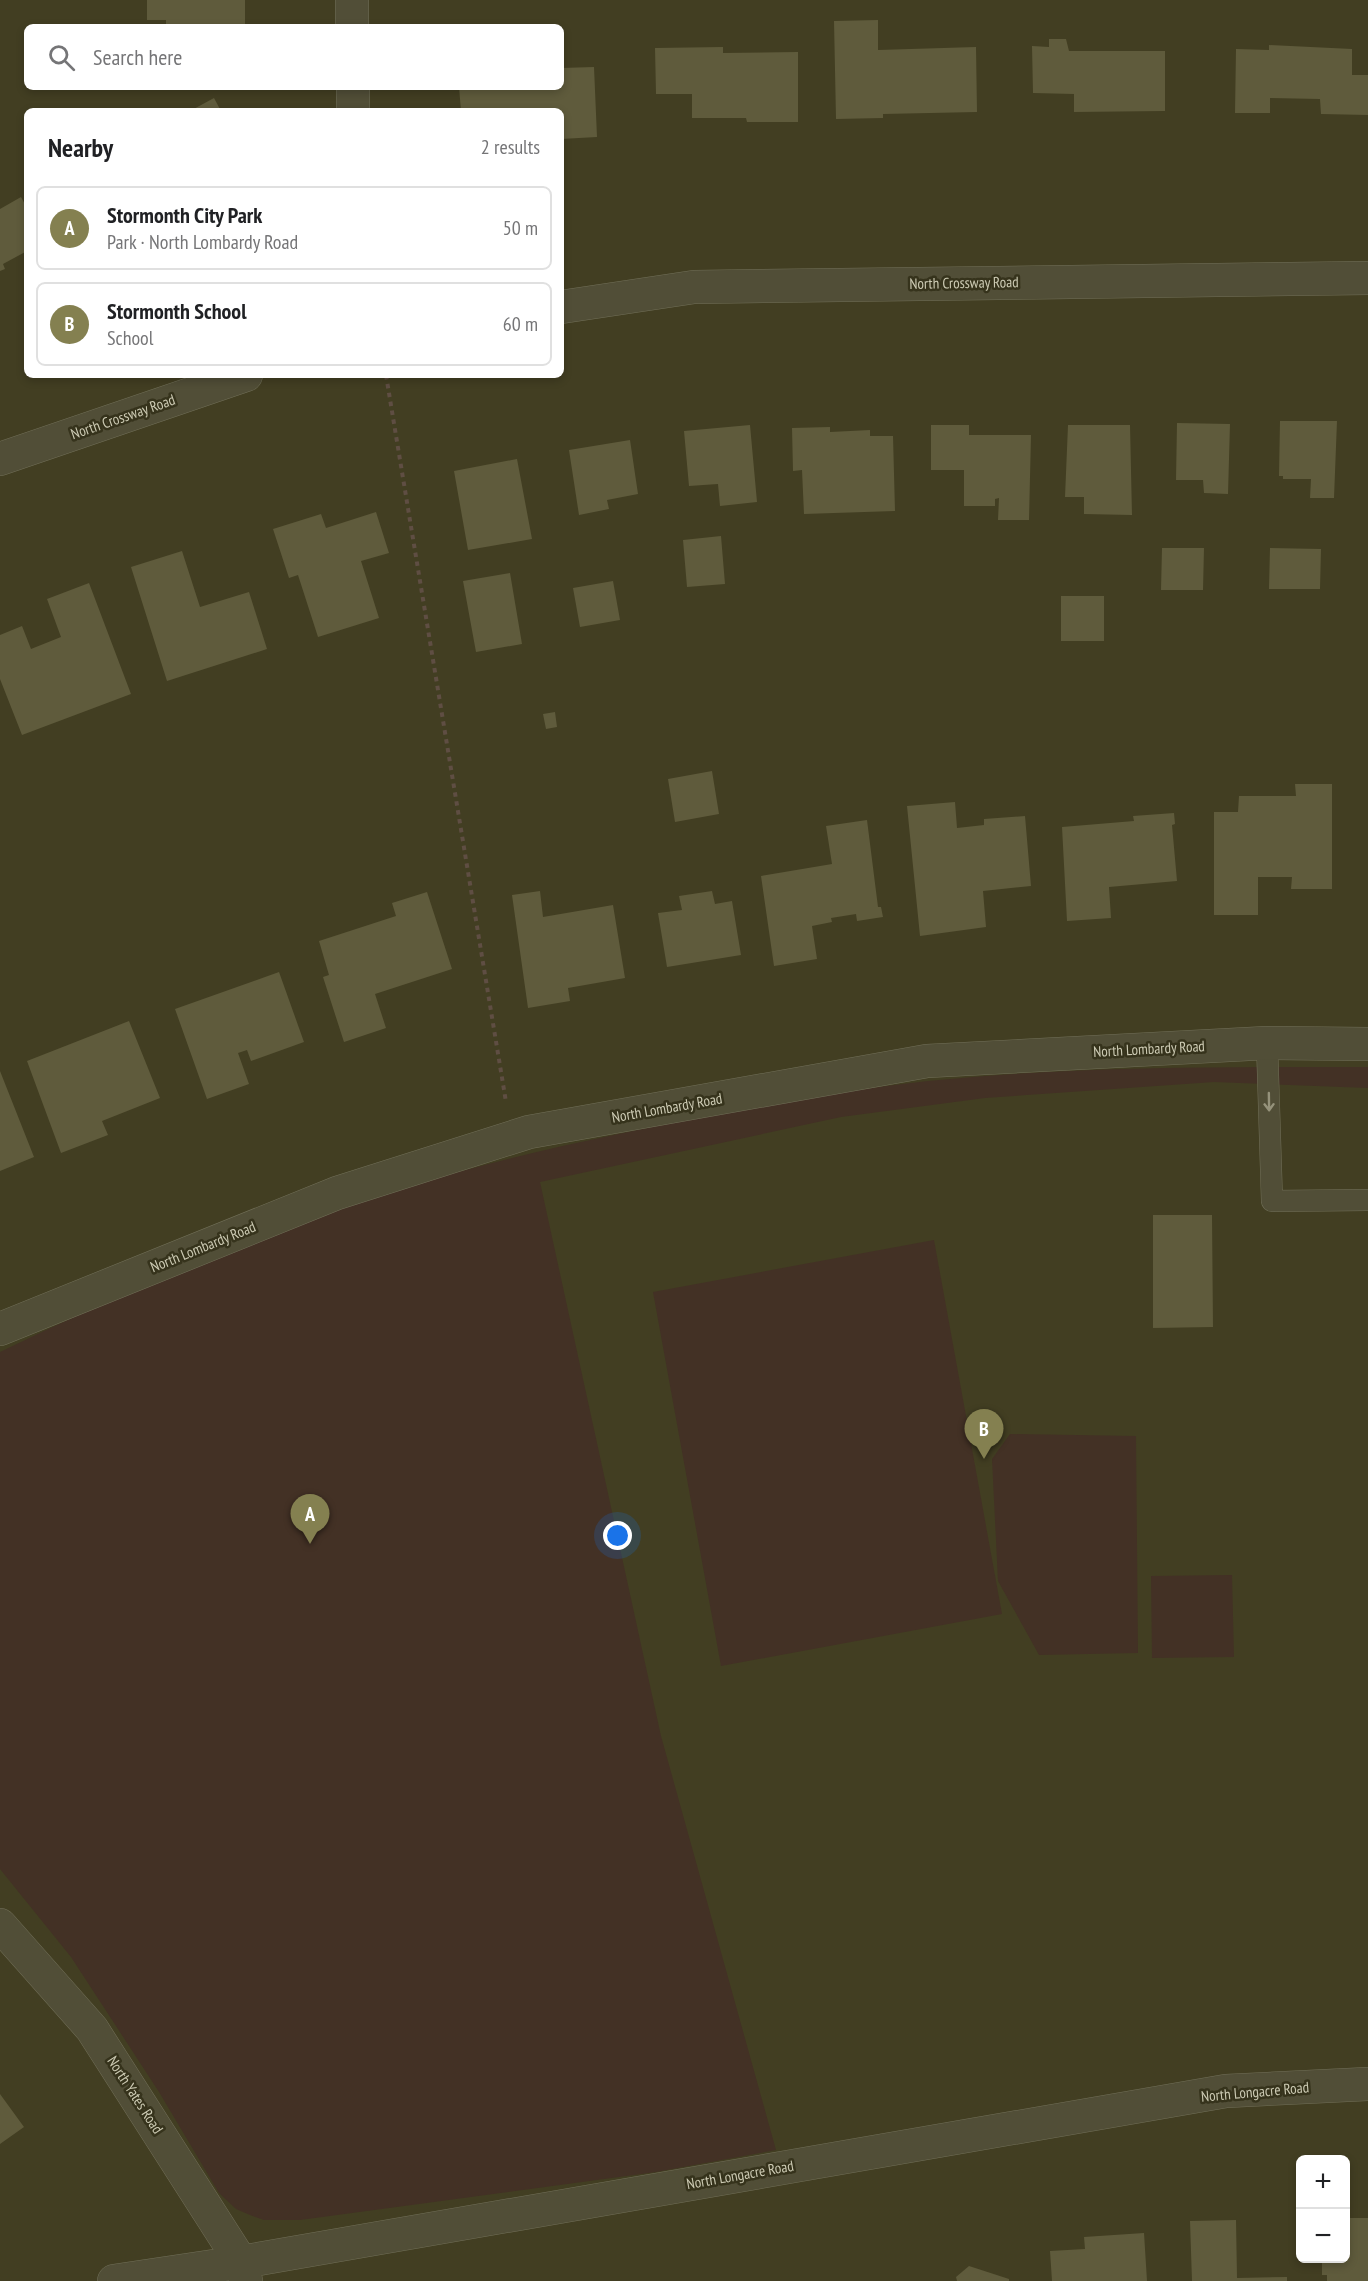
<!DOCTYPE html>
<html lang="en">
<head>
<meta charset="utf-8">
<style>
  body { margin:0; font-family:"PT Sans Narrow",sans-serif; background:#f2f2f2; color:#202124 }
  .controls { position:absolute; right:18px; bottom:18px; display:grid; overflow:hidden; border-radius:9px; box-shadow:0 3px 9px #0003 }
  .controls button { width:54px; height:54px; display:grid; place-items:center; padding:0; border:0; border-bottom:2px solid #e0e0e0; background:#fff; color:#202124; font:30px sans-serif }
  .you { position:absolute; left:618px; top:1536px; width:21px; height:21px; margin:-15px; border:4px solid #fff; border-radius:50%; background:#1a73e8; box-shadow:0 0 0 9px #1a73e833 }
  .badge { display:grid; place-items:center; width:39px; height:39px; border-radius:50%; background:#848050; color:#fff; font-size:20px; font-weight:700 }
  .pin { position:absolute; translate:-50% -50px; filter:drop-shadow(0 2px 3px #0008) }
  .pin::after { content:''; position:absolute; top:32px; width:21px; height:18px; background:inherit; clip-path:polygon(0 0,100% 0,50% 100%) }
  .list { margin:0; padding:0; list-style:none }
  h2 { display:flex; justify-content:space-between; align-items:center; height:78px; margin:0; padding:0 24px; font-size:26px }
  h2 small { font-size:20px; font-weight:400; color:#757577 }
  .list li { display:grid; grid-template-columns:39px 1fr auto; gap:18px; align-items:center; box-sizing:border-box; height:84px; margin:0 12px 12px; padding:0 12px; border:2px solid #e0e0e0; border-radius:9px }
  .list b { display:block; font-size:22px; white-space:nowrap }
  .list p { margin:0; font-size:20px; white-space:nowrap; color:#757577 }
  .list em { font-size:20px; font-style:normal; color:#757577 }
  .icon { flex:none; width:33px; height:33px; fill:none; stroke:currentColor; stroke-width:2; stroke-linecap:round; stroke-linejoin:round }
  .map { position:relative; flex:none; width:1368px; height:2281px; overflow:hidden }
  .search { position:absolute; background:#fff; box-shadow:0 3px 9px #0003; left:24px; top:24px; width:540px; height:66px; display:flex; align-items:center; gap:15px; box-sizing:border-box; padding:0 21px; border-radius:9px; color:#757577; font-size:22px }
  .panel { position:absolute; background:#fff; box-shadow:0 3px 9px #0003; left:24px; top:108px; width:540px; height:270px; border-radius:9px }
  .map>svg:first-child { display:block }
  .green { fill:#433125 }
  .building { fill:#5f5b3c }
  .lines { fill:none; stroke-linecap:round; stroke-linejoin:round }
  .service-casing { stroke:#716f58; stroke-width:22 }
  .minor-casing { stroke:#716f58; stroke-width:34 }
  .path { stroke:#5f4e43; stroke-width:4; stroke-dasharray:4.5 4.5; stroke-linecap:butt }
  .service { stroke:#514e37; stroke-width:21 }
  .minor { stroke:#514e37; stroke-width:33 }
  .oneway { stroke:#95927b }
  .labels { text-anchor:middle; stroke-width:5; stroke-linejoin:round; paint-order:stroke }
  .street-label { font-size:15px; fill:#cccab3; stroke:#36331c }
</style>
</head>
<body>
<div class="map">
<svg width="1368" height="2281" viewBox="0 0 1368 2281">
  <rect width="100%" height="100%" fill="#423e22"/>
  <path class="green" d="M1368 1067V1088L1214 1082 985 1098 841 1117 540 1182 661 1736 776 2150 656 2172 300 2220H264L250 2215 236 2209 219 2193 159 2092 71 1957 0 1869V1352C127 1291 259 1233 394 1191 504 1156 618 1133 732 1112 797 1100 862 1088 928 1081 1075 1066 1221 1067 1368 1067Z
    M934 1240 1002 1614 721 1666 653 1292Z
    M1010 1434 1136 1436 1138 1653 1039 1655 998 1581 992 1459Z
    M1232 1575 1234 1657 1152 1658 1151 1576Z"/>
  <path class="building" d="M147 0H245V26H166V20H147Z
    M878 20V50L976 47 977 112 883 114V118L836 119 834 21Z
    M1049 39H1066L1069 51H1165V111L1074 112V94L1033 93 1032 46 1049 47Z
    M1269 45 1352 49V75H1368V115L1321 114 1320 99 1270 98V113H1235L1236 49 1269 50Z
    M723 47V53L798 52V122H747L746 118H692V94H656L655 48Z
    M594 67 597 137 561 139V111H518V109L461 111 459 87H561V68Z
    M214 98 221 111H190Z
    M21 197 27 208V251L3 264 5 269 0 271V209Z
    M1280 421H1337L1334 498H1310L1311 479H1283V476H1279Z
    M1177 423 1230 424 1228 494 1204 493 1203 480H1176Z
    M750 425 757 502 720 506 718 484 689 486 684 431Z
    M931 425H969V435H1031L1029 520H998L999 498 995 499V506H964V470H931Z
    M1068 425H1130L1132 515 1084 514V497H1065Z
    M830 427V432L870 430V436H893L895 511 804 514 802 470 793 471 792 428Z
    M630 440 638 494 607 500 609 509 579 515 569 450Z
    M517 459 532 539 468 550 454 471Z
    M376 512 389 553 361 561 379 618 318 637 298 575 289 578 273 529 321 514 326 528Z
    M721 536 725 584 687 587 683 540Z
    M1162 548H1204L1203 590H1161Z
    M1270 548 1321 549 1320 589H1269Z
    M182 551 200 607 249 592 267 649 167 681 131 567Z
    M510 573 522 644 476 652 463 581Z
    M613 581 620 620 580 627 573 588Z
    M89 583 131 694 22 735 0 679V635L22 626 31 649 61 637 47 599Z
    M1061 596H1104V641H1061Z
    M555 712 557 727 546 729 543 714Z
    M712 771 719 814 675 822 668 779Z
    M1295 784H1332V889H1291L1292 877H1258V915H1214V812H1238L1239 796H1296Z
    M955 802 957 828 984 825V819L1025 816 1031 886 983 891 986 927 920 936 907 806Z
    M1174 813 1175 824 1172 825 1177 881 1109 887 1111 918 1067 921 1062 827 1134 821 1133 816Z
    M867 820 878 907H881L883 917 857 921 856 914 831 918 832 922 812 926 817 959 774 966 761 876 832 864 826 826Z
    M540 891 543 917 613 905 625 978 568 988 570 1001 528 1008 512 895Z
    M712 891 715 904 732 901 741 955 667 967 658 913 682 910 679 896Z
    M427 892 452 969 375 994 386 1028 344 1042 323 977 329 975 319 941 396 916 392 903Z
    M279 972 304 1042 251 1061 247 1050 238 1053 249 1084 207 1099 175 1009Z
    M129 1021 160 1098 102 1121 108 1135 61 1153 27 1061Z
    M0 1071 34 1157 0 1171Z
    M1153 1215H1212L1213 1327 1153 1328Z
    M0 2094 24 2127 0 2144Z
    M1346 2218H1368V2281H1327V2275H1322V2258H1346Z
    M1236 2220 1237 2278 1287 2277V2281H1192L1190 2221Z
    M1144 2233 1147 2281H1052L1050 2251 1085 2249 1084 2237Z
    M969 2266 1009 2279V2281H957L956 2277Z"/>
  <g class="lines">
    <defs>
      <path id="service" d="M1267 1043 1272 1201 1368 1200"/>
      <path id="minor" d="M352 0V27
        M353 87V111
        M561 307 694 287 1368 278
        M0 459 246 375
        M0 1329 337 1193 529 1132 927 1061 1267 1043 1368 1044
        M0 1925 92 2029 241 2262 246 2281
        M114 2281 241 2262 1226 2091 1368 2084"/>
    </defs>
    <use href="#service" class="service-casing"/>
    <use href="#minor" class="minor-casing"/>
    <path class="path" d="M386 375 506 1102"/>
    <use href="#service" class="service"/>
    <use href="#minor" class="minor"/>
  </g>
  <defs><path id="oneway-shaft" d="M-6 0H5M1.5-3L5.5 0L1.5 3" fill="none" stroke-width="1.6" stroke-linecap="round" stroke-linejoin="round" transform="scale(1.5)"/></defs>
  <use class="oneway" href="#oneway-shaft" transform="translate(1269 1102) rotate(89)"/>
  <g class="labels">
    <g class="street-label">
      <text transform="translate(964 283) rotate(-1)" y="5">North Crossway Road</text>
      <text transform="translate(123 417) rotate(-19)" y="5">North Crossway Road</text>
      <text transform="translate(1149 1049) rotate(-3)" y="5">North Lombardy Road</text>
      <text transform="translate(667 1108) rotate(-10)" y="5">North Lombardy Road</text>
      <text transform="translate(203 1247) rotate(-22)" y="5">North Lombardy Road</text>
      <text transform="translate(1255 2092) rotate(-5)" y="5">North Longacre Road</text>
      <text transform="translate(135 2095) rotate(57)" y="5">North Yates Road</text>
      <text transform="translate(740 2175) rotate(-10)" y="5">North Longacre Road</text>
    </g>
  </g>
</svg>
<div class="controls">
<button>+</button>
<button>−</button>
</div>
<div class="you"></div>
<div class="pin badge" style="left:310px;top:1544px">A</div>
<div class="pin badge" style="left:984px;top:1459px">B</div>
<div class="search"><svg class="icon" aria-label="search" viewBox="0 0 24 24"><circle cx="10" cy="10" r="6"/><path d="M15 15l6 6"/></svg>Search here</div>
<section class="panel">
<h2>Nearby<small>2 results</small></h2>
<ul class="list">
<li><span class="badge">A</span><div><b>Stormonth City Park</b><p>Park · North Lombardy Road</p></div><em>50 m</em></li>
<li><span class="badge">B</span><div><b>Stormonth School</b><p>School</p></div><em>60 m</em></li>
</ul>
</section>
</div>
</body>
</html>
